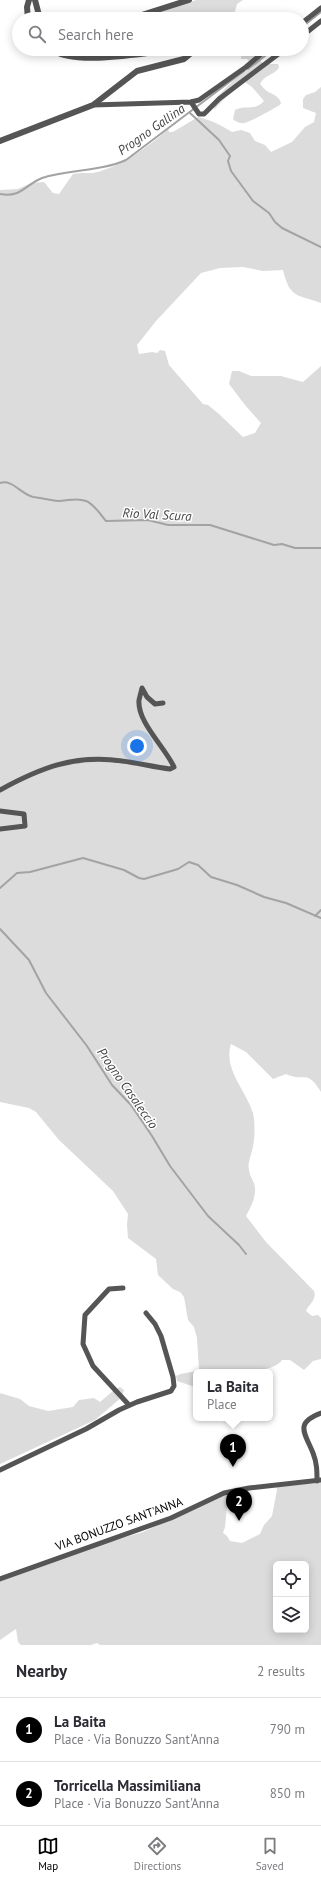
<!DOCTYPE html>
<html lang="en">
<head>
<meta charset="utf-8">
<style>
  body { margin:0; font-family:"PT Sans",sans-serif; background:#f7f7f7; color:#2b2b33 }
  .controls { position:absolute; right:12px; bottom:12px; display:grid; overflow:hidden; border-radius:6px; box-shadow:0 2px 10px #0003 }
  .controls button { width:36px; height:36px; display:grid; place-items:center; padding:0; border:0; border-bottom:1px solid #e1e1e2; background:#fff; color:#2b2b33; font:20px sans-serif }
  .you { position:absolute; left:137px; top:746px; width:14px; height:14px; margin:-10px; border:3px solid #fff; border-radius:50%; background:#1a73e8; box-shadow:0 0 0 6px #1a73e833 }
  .badge { display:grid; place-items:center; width:26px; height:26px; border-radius:50%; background:#000; color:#fff; font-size:13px; font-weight:700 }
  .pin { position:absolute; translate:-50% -33px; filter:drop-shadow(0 1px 2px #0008) }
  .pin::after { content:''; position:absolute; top:21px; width:14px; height:12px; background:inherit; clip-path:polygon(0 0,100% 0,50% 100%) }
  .popup { position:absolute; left:193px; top:1369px; width:80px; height:52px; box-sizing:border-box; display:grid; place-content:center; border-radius:6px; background:#fff; filter:drop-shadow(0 1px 3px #0005); font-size:13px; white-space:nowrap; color:#7c7c81 }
  .popup b { font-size:15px; color:#2b2b33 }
  .popup::after { content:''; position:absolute; left:50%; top:100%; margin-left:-8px; border:8px solid transparent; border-top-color:#fff }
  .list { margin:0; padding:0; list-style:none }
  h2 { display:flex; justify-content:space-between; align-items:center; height:52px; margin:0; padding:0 16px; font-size:17px }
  h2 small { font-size:13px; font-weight:400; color:#7c7c81 }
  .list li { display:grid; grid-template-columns:26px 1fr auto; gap:12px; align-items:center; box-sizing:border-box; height:64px; padding:0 16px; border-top:1px solid #e1e1e2 }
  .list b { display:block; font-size:15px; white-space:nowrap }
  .list p { margin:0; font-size:13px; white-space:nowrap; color:#7c7c81 }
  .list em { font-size:13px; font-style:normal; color:#7c7c81 }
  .icon { flex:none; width:22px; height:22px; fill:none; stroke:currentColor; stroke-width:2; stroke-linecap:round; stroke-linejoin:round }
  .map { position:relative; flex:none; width:321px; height:1645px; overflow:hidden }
  .search { position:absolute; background:#fff; box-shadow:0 2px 10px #0003; left:12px; right:12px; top:12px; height:44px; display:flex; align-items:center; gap:10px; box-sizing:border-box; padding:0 14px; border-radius:22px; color:#7c7c81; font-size:15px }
  .sheet { height:180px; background:#fff }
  nav { display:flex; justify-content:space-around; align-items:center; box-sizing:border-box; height:56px; border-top:1px solid #e1e1e2; background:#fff; font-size:11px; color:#7c7c81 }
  nav a { display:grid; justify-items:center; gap:2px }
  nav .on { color:#000 }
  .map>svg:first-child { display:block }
  .green { fill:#dcdcdc; fill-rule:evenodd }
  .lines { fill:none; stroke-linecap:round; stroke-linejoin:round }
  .stream { stroke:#a3a3a3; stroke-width:2 }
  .minor { stroke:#555; stroke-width:5 }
  .tertiary { stroke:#555; stroke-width:6 }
  .labels { text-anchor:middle; stroke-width:3; stroke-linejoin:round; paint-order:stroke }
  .street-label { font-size:12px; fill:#000; stroke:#fff }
  .water-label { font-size:13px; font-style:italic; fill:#444; stroke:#fff }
</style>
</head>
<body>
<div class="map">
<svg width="321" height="1645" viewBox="0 0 321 1645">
  <rect width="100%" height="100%" fill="#fff"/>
  <path class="green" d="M196 0H243L237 4 233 19H140Z
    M61 49H117C100 52 79 55 61 49Z
    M196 49H263L260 60 263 64H278L279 68C274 75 264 75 260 84 262 86 265 90 267 91 273 95 280 96 281 104 279 106 248 123 245 123 241 124 236 122 233 119L235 110C246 104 254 112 264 101L252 87 245 82 224 99 214 110 217 97 251 63 247 59H241V55C231 49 204 52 193 54L195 53Z
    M321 87V303C297 294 290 299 283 270L263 271 243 267 220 268 201 273 156 321 137 345 139 354 152 352 157 353 160 350 165 351 169 365 203 404 208 405 219 414 243 437 255 433 261 423 245 405 229 384 232 371H239L251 376H281L303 382 321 366V1092C306 1068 305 1083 286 1074L273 1079 246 1052 231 1044C223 1069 246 1090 253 1113 255 1122 255 1137 253 1146 252 1154 247 1163 249 1170 250 1178 256 1183 255 1191 255 1200 250 1208 246 1216L266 1242 314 1291C317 1300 309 1304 306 1311L312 1316 318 1315 321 1318V1359L313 1361 304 1370 290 1360H282C272 1376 215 1372 196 1372L195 1387 177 1381 176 1376C184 1372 190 1373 199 1370L197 1338 194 1327 188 1320 184 1297 180 1292 173 1289 158 1275 156 1259 128 1238 127 1225 128 1214 113 1191 59 1140 36 1112 29 1108 0 1102V190L18 189 31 183 44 182 53 193 59 194 73 174C81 172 90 174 98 172 122 165 150 146 168 129L169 132H173L198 117C211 120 221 125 232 132L241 130 250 133 255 141 265 145 271 152 292 142 305 127 314 122 316 113 303 108V99L306 95 315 92Z
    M120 1387 124 1390 122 1397 95 1420 0 1464V1393L20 1399 29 1406 48 1411 73 1407 79 1400 94 1398 100 1402 113 1391Z
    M321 1483V1645H100L97 1643 91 1645H21L18 1642 16 1629 0 1640V1581L88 1548 143 1532 227 1494 228 1497 225 1527 223 1533 227 1536 230 1541 242 1543 260 1534 264 1525 272 1516 277 1490 276 1486ZM276 1564H306V1630H276Z"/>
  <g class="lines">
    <path class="stream" d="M302 27 321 12
      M248 69 274 49
      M190 113 219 140 230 156 228 161 231 171 253 201 269 213 275 222 282 228 321 247
      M0 194C21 198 25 185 42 178 69 169 99 172 126 160L244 71
      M0 483C12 479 21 494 33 497 41 498 50 500 58 501 68 501 76 497 86 501 94 504 101 515 106 521L148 520 168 525H210L274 545 282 544 295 548H321
      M0 888 17 873 30 872 83 858 124 870 139 878 144 879 178 869 189 862 198 865 211 877 237 885 264 897 286 903 321 918
      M315 916 321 910
      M0 929 29 960 46 993 87 1046 112 1085 131 1105 152 1136 170 1166 208 1216 239 1245 246 1254"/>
    <path class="minor" d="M302 23 321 8
      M302 36 321 21
      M191 102 199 114H204L219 99 285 49
      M93 105 191 102 199 100 246 67 267 49
      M0 790C40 768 75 754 122 761 138 763 154 767 170 769L174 767C165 747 137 722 139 700 140 696 141 692 142 688L147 697 155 704 163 703
      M0 811 24 814 25 826 0 829
      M123 1288 109 1289 85 1315 83 1344 93 1366 129 1405
      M0 1470 86 1429 119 1410 137 1402 171 1391 174 1386 173 1377 161 1336 155 1324 146 1313
      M317 1481C317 1471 317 1463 313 1453 305 1433 294 1423 321 1413
      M0 1579 171 1518 224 1493 249 1488 321 1480"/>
    <path class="tertiary" d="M35 0 40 19
      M28 19 27 7 29 0
      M129 19 189 0
      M51 49C75 67 148 52 179 49
      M0 141 93 105 137 71 184 59 190 54 187 49"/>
  </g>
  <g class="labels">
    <g class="street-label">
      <text transform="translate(119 1524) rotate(-20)" y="4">VIA BONUZZO SANT'ANNA</text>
    </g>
    <g class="water-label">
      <text transform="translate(151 129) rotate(-35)" y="5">Progno Gallina</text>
      <text transform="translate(157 514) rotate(3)" y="5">Rio Val Scura</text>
      <text transform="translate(128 1088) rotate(55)" y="5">Progno Casaleccio</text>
    </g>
  </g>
</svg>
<div class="controls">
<button><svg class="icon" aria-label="locate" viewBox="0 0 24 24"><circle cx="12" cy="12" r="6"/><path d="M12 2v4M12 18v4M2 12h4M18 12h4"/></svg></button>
<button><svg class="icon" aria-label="layers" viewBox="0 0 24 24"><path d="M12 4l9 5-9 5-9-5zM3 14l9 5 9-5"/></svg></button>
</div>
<div class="you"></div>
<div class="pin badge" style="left:233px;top:1467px">1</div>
<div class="popup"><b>La Baita</b>Place</div>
<div class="pin badge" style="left:239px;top:1521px">2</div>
<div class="search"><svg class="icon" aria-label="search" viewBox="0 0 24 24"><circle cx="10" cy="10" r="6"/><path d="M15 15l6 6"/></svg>Search here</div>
</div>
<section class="sheet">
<h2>Nearby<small>2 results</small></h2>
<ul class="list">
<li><span class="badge">1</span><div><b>La Baita</b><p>Place · Via Bonuzzo Sant'Anna</p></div><em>790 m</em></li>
<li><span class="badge">2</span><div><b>Torricella Massimiliana</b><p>Place · Via Bonuzzo Sant'Anna</p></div><em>850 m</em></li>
</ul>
</section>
<nav>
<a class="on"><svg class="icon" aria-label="map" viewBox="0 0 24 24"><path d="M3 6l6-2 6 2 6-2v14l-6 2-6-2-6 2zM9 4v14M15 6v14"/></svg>Map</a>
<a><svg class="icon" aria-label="directions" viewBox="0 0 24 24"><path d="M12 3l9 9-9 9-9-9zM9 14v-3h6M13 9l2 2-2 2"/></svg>Directions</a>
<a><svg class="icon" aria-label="saved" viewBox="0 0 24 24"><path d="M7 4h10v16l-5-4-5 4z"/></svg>Saved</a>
</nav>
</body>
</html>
